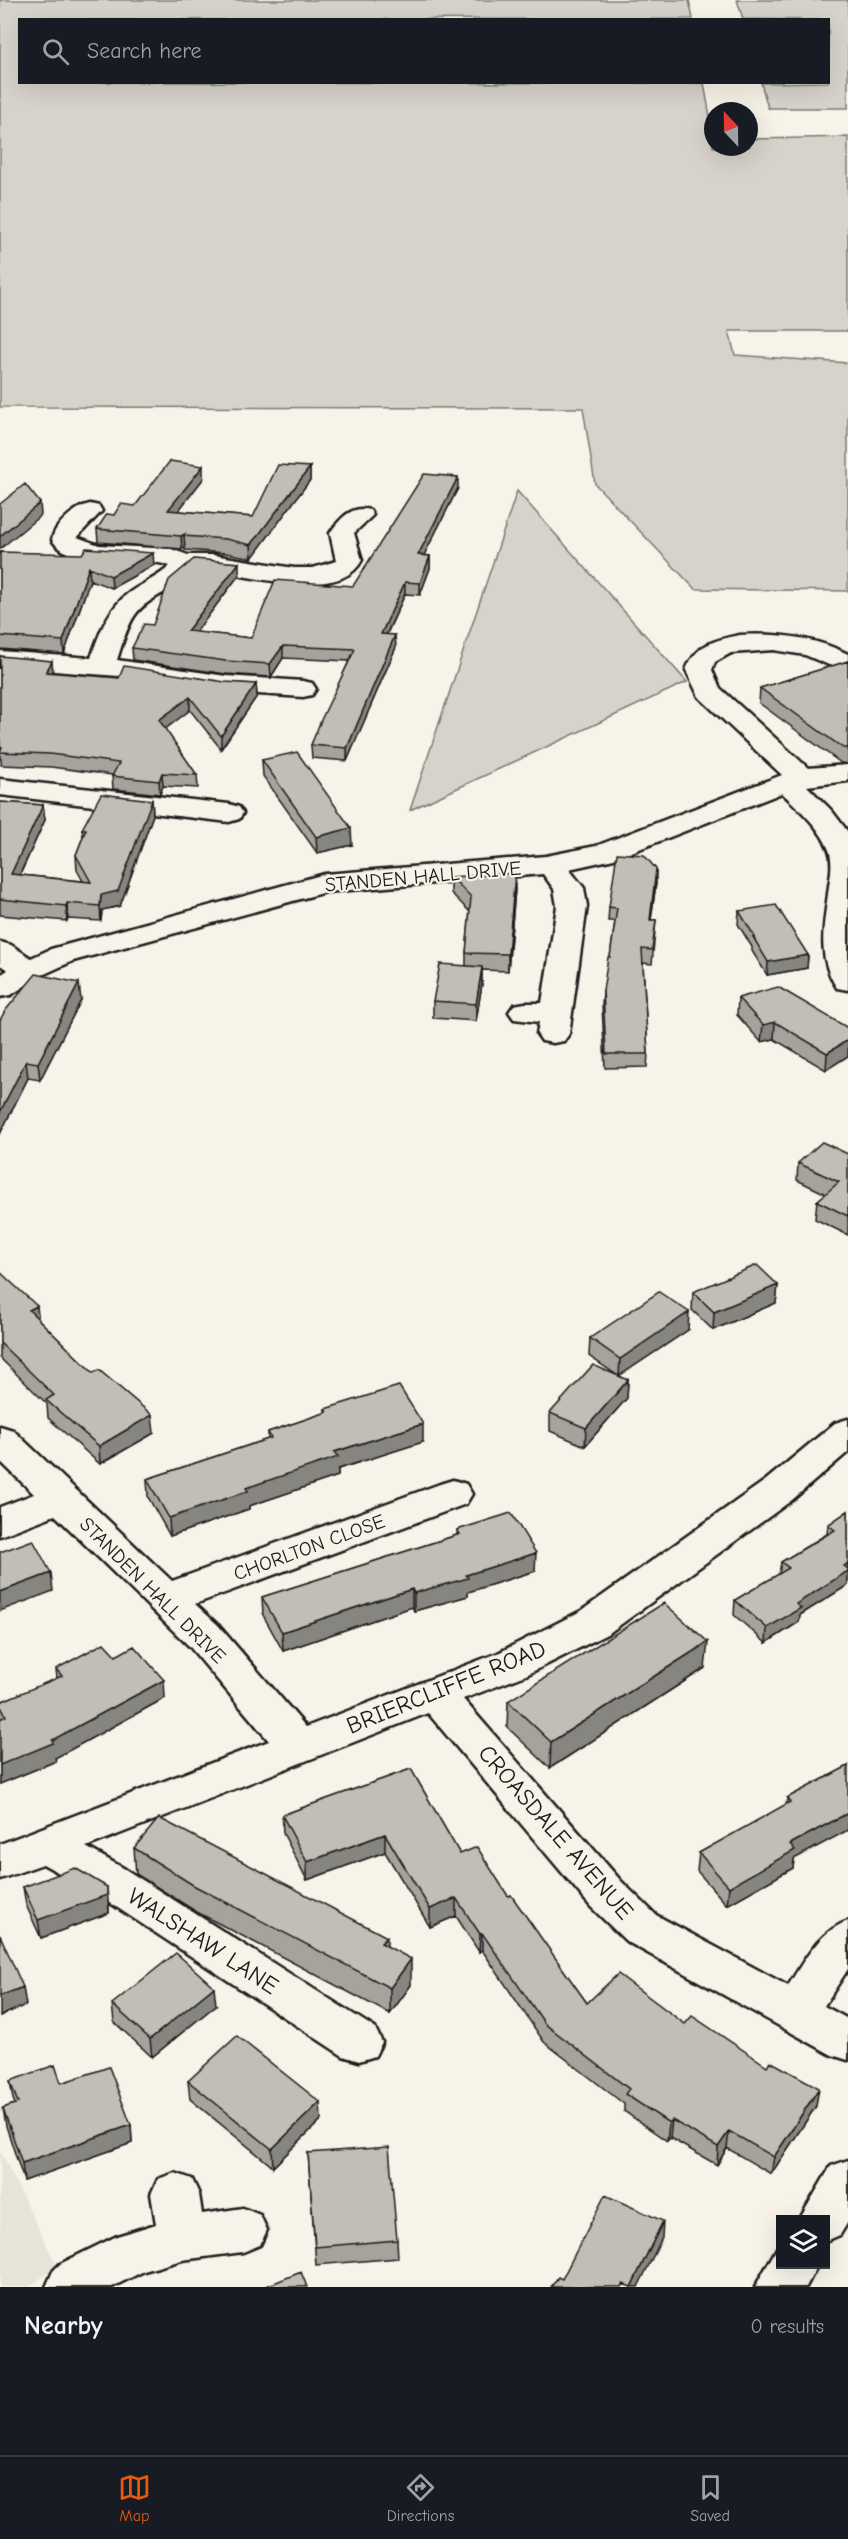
<!DOCTYPE html>
<html lang="en">
<head>
<meta charset="utf-8">
<style>
  body { margin:0; font-family:"Comic Neue",sans-serif; background:#242831; color:#f1f3f6 }
  .controls { position:absolute; right:18px; bottom:18px; display:grid; overflow:hidden; border-radius:0px; box-shadow:0 6px 24px #0002 }
  .controls button { width:54px; height:54px; display:grid; place-items:center; padding:0; border:0; border-bottom:2px solid #363941; background:#171b24; color:#f1f3f6; font:30px sans-serif }
  .compass { position:absolute; left:704px; top:102px; width:54px; height:54px; border-radius:50%; background:#171b24; box-shadow:0 6px 24px #0002; rotate:338deg }
  .list { margin:0; padding:0; list-style:none }
  h2 { display:flex; justify-content:space-between; align-items:center; height:78px; margin:0; padding:0 24px; font-size:26px }
  h2 small { font-size:20px; font-weight:400; color:#9ea1a6 }
  .icon { flex:none; width:33px; height:33px; fill:none; stroke:currentColor; stroke-width:2; stroke-linecap:round; stroke-linejoin:round }
  .map { position:relative; flex:none; width:848px; height:2287px; overflow:hidden }
  .search { position:absolute; background:#171b24; box-shadow:0 6px 24px #0002; left:18px; right:18px; top:18px; height:66px; display:flex; align-items:center; gap:15px; box-sizing:border-box; padding:0 21px; border-radius:0px; color:#9ea1a6; font-size:22px }
  .sheet { height:168px; background:#171b24 }
  nav { display:flex; justify-content:space-around; align-items:center; box-sizing:border-box; height:84px; border-top:2px solid #363941; background:#171b24; font-size:16px; color:#9ea1a6 }
  nav a { display:grid; justify-items:center; gap:3px }
  nav .on { color:#ea580c }
  .map>svg:first-child { display:block }
  .built { fill:#e6e3d9 }
  .green { fill:#d7d3cb; stroke:#7a7874; stroke-width:1.5 }
  .lines { fill:none; stroke-linecap:round; stroke-linejoin:round }
  .minor-casing { stroke:#1c1c1c; stroke-width:5 }
  .minor { fill:#f7f3e8; fill-rule:evenodd }
  .wall { fill:#a5a39c; stroke:#1c1c1c; stroke-width:1.5 }
  .shaded-wall { fill:#86857f; stroke:#1c1c1c; stroke-width:1.5 }
  .building { fill:#c0beb5; stroke:#1c1c1c; stroke-width:1.5 }
  .labels { text-anchor:middle; stroke-width:4.5; stroke-linejoin:round; paint-order:stroke }
  .street-label { font-size:20px; fill:#1c1c1c; stroke:#f7f3e8 }
  .near-street-label { font-size:24px; fill:#1c1c1c; stroke:#f7f3e8 }
</style>
</head>
<body>
<div class="map">
<svg width="848" height="2287" viewBox="0 0 848 2287">
  <rect width="100%" height="100%" fill="#f7f3e8"/>
  <filter id="ink" filterUnits="userSpaceOnUse"><feTurbulence type="fractalNoise" baseFrequency=".0167" numOctaves="2"/><feDisplacementMap in="SourceGraphic" scale="12" xChannelSelector="R" yChannelSelector="G"/><feConvolveMatrix kernelMatrix="1 2 1 2 8 2 1 2 1" color-interpolation-filters="sRGB"/></filter>
  <g filter="url(#ink)">
    <path class="built" d="M0 2150 57 2266 29 2287H0Z"/>
    <path class="green" d="M0 0H689L693 19 20 20V82L704 83 713 134V147H749V139L848 137V331H729L735 355 848 363V591L695 589 595 484 583 408 0 407Z
      M737 0H848V108H768L761 83 828 82V20L743 19Z
      M517 491 687 682 410 810Z"/>
    <g class="lines">
      <defs>
        <path id="minor" d="M90 504 99 506 102 511 77 537 99 545 171 549 188 555H213L294 568H313L336 561 330 533C340 519 351 505 370 510L373 515 354 533 362 560C340 605 234 572 195 568 180 590 150 594 135 615 126 628 122 645 117 660L226 676 303 681 312 683 316 689 312 695 303 697 226 692 119 676 0 667V651L91 658C99 634 108 608 130 592 143 583 158 577 170 566 139 554 74 572 52 540 54 525 75 507 90 504Z
          M740 635C778 633 814 637 848 654V673L805 655 774 650 731 653 715 662 712 670 720 688 808 768 848 765V781L807 786 832 811 848 832V990L837 988C815 955 825 922 829 886 831 874 833 861 829 850 820 827 799 809 782 793L614 859 569 869 584 888 587 906 569 1034 564 1041 553 1043 542 1041 537 1034 539 1022 514 1019 509 1012 514 1005 525 1003H542L557 906 554 889 543 874 326 892 73 961 40 976 11 995 0 997V975L8 970 0 965V942L11 945 31 958 51 949 325 874 546 856 596 846 782 775 699 697 686 670C696 644 715 640 740 635Z
          M0 779 229 804 239 807 243 813 239 819 229 822 0 795Z
          M848 1419V1452L792 1500 609 1633 526 1675 463 1699 621 1881 656 1915 788 1986C804 1961 819 1931 848 1921V1969L824 2006 848 2019V2060L832 2055 626 1941 591 1907 428 1713 86 1847 125 1869 375 2028 382 2042 375 2056 359 2061 343 2056 95 1893 43 1864 0 1879V1844L269 1741 190 1647 55 1515 0 1536V1507L34 1494 0 1461V1426L13 1430 172 1581 440 1484 453 1480 466 1484 472 1494 466 1504 195 1604 218 1625 306 1727 498 1653 581 1611 766 1480 835 1423Z
          M848 2160V2222L840 2235 826 2241V2220H799L831 2166Z
          M175 2173 192 2179 199 2194 202 2214 243 2208 260 2215 267 2230 260 2245 243 2252 182 2260 144 2271 112 2287H46L53 2271 60 2264 117 2236 156 2224 151 2194 158 2179Z
          M780 2247V2264H818L806 2287H755L777 2248Z"/>
      </defs>
      <use href="#minor" class="minor-casing"/>
      <use href="#minor" class="minor"/>
    </g>
    <path class="wall" d="M310 467V480L252 558 226 553 185 550V548L182 549 98 542 97 529 114 515 203 479 178 511 253 517Z
      M458 488 424 555 430 556V568L420 595 405 594 387 634 396 647 347 761 312 758 311 745 349 661 283 658 271 677 226 674 133 660 132 648 153 625 239 575 196 632 251 638 353 586Z
      M0 552 154 565 112 588 90 580 64 654 0 649Z
      M0 656 53 672 119 678 256 684 257 696 221 749 190 710 165 729 197 775 198 788 163 786 160 794 113 789 112 775 51 767 1 765V759H0Z
      M848 661V764L841 763 759 703 760 688Z
      M262 760 352 845 317 853 263 776Z
      M152 800 153 815 120 906 102 910 101 921 68 919 67 921 0 915V802L43 805 45 820 20 875 83 881 77 870 76 855 83 837 82 829Z
      M451 877 515 889 508 971 482 970V984L476 1021 433 1018V1001L466 965V953L470 912 451 893Z
      M656 883 651 920H656L652 964 643 963 648 1054 647 1067 605 1068 602 1005 603 991 610 957 615 921H608L609 907Z
      M739 911 808 955 807 968 767 975 752 951V947L738 924Z
      M738 998 848 1028 826 1070 774 1039 761 1042 737 1015Z
      M81 1000 40 1080 28 1078 0 1134V1020Z
      M848 1154V1235L815 1219 817 1201 826 1194 797 1180 798 1163Z
      M0 1272 38 1319 154 1433 100 1464 48 1418 47 1404 0 1358Z
      M778 1285 776 1303 713 1330 692 1310 693 1292Z
      M688 1330 619 1376 628 1380 627 1398 585 1446 550 1431V1413L618 1376 589 1356 590 1338Z
      M325 1409 423 1442 338 1469V1476L249 1506V1509L170 1536 148 1497 147 1479 268 1439V1432L325 1413Z
      M848 1511V1585L800 1615 799 1622 766 1643 734 1615 735 1600 779 1574 781 1562 827 1534 828 1525Z
      M457 1530 535 1571 468 1592V1596L414 1611 412 1607 283 1651 263 1615 262 1597 457 1535Z
      M116 1656 165 1698 55 1758 56 1761 0 1784V1702L57 1679 56 1669Z
      M705 1668 550 1768 507 1727 508 1701Z
      M848 1766 794 1859 793 1868 727 1905 697 1871 699 1853 786 1805 787 1798Z
      M411 1769 460 1854 508 1896 587 2003 685 2024 816 2106 771 2174 727 2148 717 2165 670 2138 667 2141 624 2111V2104L544 2042 482 1950 479 1952 456 1916 430 1927 385 1852 307 1880 283 1833 282 1815Z
      M134 1848 387 1946 411 1985 390 2014 195 1911 136 1874Z
      M23 1887 109 1905V1913L41 1938 26 1905Z
      M112 2004 216 2005 152 2057 114 2022Z
      M10 2081 61 2083 131 2125 132 2143 24 2181 6 2126 3 2108 15 2104 13 2099Z
      M188 2081 321 2120 273 2167 190 2099Z
      M308 2153 397 2240 398 2258 316 2265Z"/>
    <path class="shaded-wall" d="M203 466V479L169 523 168 510Z
      M310 467V480L252 558 251 545Z
      M458 477V488L418 567V555Z
      M40 503 41 515 0 549V536Z
      M185 534 184 536 185 548 182 549 181 536Z
      M153 553 154 565 112 588 111 576Z
      M430 556V568L420 595V583Z
      M239 563V575L187 644V631Z
      M89 567 90 580 64 654 63 641Z
      M405 582V594L381 646V634Z
      M395 635 396 647 347 761V748Z
      M283 646V658L271 677 270 664Z
      M52 661 53 673 46 672Z
      M256 684 257 696 221 749V736Z
      M190 697V710L160 733 159 720Z
      M162 773 163 786 160 794 159 781Z
      M152 800 153 815 120 906 102 910 101 921 100 906 101 895Z
      M43 805 45 820 13 889 11 874Z
      M351 828 352 845 317 853 316 837Z
      M656 869V883L649 934 650 920Z
      M515 873V889L508 971V954Z
      M67 903 68 919 67 921 66 906Z
      M808 955 807 968 767 975 768 962Z
      M482 967V984L476 1021V1004Z
      M79 983 81 1000 40 1080 38 1063Z
      M775 1022 774 1039 761 1042 763 1025Z
      M848 1040V1056L826 1070 827 1053Z
      M26 1061 28 1078 0 1134V1112Z
      M778 1285 776 1303 713 1330 714 1312Z
      M37 1306 39 1324 29 1310Z
      M689 1312 688 1330 619 1376 620 1359Z
      M628 1380 627 1398 585 1446 586 1428Z
      M152 1415 154 1433 100 1464 99 1446Z
      M423 1424V1442L338 1469V1476L249 1506V1509L170 1536 169 1518 246 1488 334 1452Z
      M536 1553 535 1571 468 1592V1596L414 1611V1593L466 1575Z
      M848 1563V1585L800 1615 799 1622 766 1643 767 1628 796 1604Z
      M51 1573 53 1591 0 1611V1592Z
      M412 1589V1607L283 1651 282 1632Z
      M708 1642 705 1668 550 1768 551 1742Z
      M164 1680 165 1698 55 1758 56 1761 0 1784V1765L52 1740Z
      M848 1813V1830L794 1859 793 1868 727 1905 729 1887 790 1844Z
      M385 1834V1852L307 1880V1862Z
      M107 1887 109 1913 41 1938 38 1920Z
      M456 1898V1916L430 1927V1909Z
      M482 1933V1950L479 1952 480 1934Z
      M387 1937V1963L381 1943Z
      M411 1959V1985L390 2014V1988Z
      M23 1987 26 2005 0 2016V1996Z
      M214 1987 216 2005 152 2057 150 2039Z
      M819 2088 816 2106 771 2174 774 2157Z
      M320 2102 321 2120 273 2167 272 2149Z
      M672 2120 670 2138 667 2141 669 2123Z
      M131 2125 132 2143 24 2181 22 2163Z
      M729 2131 727 2148 717 2165 718 2147Z
      M663 2221 662 2238 638 2287H631Z"/>
    <path class="building" d="M170 461 203 466 168 510 253 517 278 465 310 467 251 545 226 539 184 536 185 534 181 536 97 529 107 514 114 515 121 504 135 506Z
      M424 474 458 477 418 555 430 556 420 583 405 582 381 634 395 635 347 748 311 745 321 720 355 649 283 646 270 664 226 661 132 648 144 624 153 625 169 580 194 559 239 563 187 631 251 638 275 580 353 586Z
      M25 484 40 503 0 536V504Z
      M86 548 153 553 111 576 89 567 63 641 0 636V552L82 554Z
      M0 656 52 661 46 672 119 678 124 666 225 682 256 684 221 736 190 697 159 720 197 775 162 773 159 781 112 776 119 763 50 754 0 752 2 747 0 746Z
      M848 661V748H843L760 688Z
      M297 752 351 828 316 837 262 760Z
      M101 794 152 800 118 891 101 895 100 906 67 903 66 906 0 899V802L43 805 11 874 91 882 76 855 86 829H82Z
      M617 853 644 855 656 869 650 920H656L652 950 642 949 648 1054H606L603 991 608 957H610L617 908 609 907Z
      M515 873 508 954 466 953 471 897 451 877Z
      M776 905 808 955 768 962 753 937H755L739 911Z
      M440 964 482 967 476 1004 433 1001Z
      M36 974 79 983 38 1063 26 1061 0 1112V1020L5 1011Z
      M778 987 848 1028V1040L827 1053 775 1022 763 1025 738 998Z
      M822 1142 848 1154V1216L817 1201 839 1182 798 1163Z
      M757 1265 778 1285 714 1312 693 1292Z
      M0 1272 37 1306 29 1310 93 1373 99 1370 152 1415 99 1446 46 1400 54 1395 0 1343Z
      M659 1292 689 1312 620 1359 590 1338Z
      M593 1365 628 1380 586 1428 550 1413Z
      M399 1386 423 1424 334 1452 338 1457 246 1488 248 1491 169 1518 147 1479 271 1438 268 1432 327 1412 325 1409Z
      M848 1511V1563L844 1566 848 1569V1571L796 1604 801 1608 767 1628 735 1600 789 1568 781 1562 835 1530 828 1525Z
      M511 1513 536 1553 466 1575 468 1578 414 1593 412 1589 282 1632 262 1597 460 1534 457 1530Z
      M33 1540 51 1573 0 1592V1552Z
      M664 1603 708 1642 551 1742 508 1701Z
      M104 1643 116 1656 134 1646 164 1680 52 1740 53 1743 0 1765V1719L6 1716 0 1705V1702L62 1676 56 1669Z
      M848 1766V1813L790 1844 795 1850 729 1887 699 1853 790 1802 787 1798Z
      M411 1769 460 1854 477 1847 508 1896 511 1895 587 2003 618 1974 685 2024 692 2016 767 2066 770 2061 819 2088 774 2157 729 2131 718 2147 672 2120 669 2123 625 2094 629 2089 545 2024 482 1933 480 1934 456 1898 430 1909 385 1834 307 1862 282 1815Z
      M159 1818 387 1937 381 1943 411 1959 390 1988 193 1885 134 1848Z
      M75 1868 107 1887V1895L38 1920 23 1887Z
      M0 1935 23 1987 0 1996Z
      M176 1953 214 1987 150 2039 112 2004Z
      M237 2036 320 2102 272 2149 188 2081Z
      M55 2065 61 2083 109 2067 131 2125 22 2163 3 2108 18 2103 10 2081Z
      M389 2147 397 2240 315 2247 308 2153Z
      M605 2195 663 2221 631 2287 623 2284 622 2287H551L558 2277 562 2279Z
      M301 2272 307 2287H264Z"/>
  </g>
  <g class="labels">
    <g class="street-label">
      <text transform="translate(423 876) rotate(-5)" y="7">STANDEN HALL DRIVE</text>
      <text transform="translate(309 1547) rotate(-20)" y="7">CHORLTON CLOSE</text>
      <text transform="translate(153 1590) rotate(45)" y="7">STANDEN HALL DRIVE</text>
    </g>
    <g class="near-street-label">
      <text transform="translate(446 1687) rotate(-22)" y="8">BRIERCLIFFE ROAD</text>
      <text transform="translate(556 1832) rotate(49)" y="8">CROASDALE AVENUE</text>
      <text transform="translate(203 1941) rotate(33)" y="8">WALSHAW LANE</text>
    </g>
  </g>
</svg>
<div class="controls">
<button><svg class="icon" aria-label="layers" viewBox="0 0 24 24"><path d="M12 4l9 5-9 5-9-5zM3 14l9 5 9-5"/></svg></button>
</div>
<svg class="compass" viewBox="-18 -18 36 36"><path d="M0-13l5 13h-10z" fill="#e53935"/><path d="M0 13l5-13h-10z" fill="#9ea1a6"/></svg>
<div class="search"><svg class="icon" aria-label="search" viewBox="0 0 24 24"><circle cx="10" cy="10" r="6"/><path d="M15 15l6 6"/></svg>Search here</div>
</div>
<section class="sheet">
<h2>Nearby<small>0 results</small></h2>
<ul class="list">
</ul>
</section>
<nav>
<a class="on"><svg class="icon" aria-label="map" viewBox="0 0 24 24"><path d="M3 6l6-2 6 2 6-2v14l-6 2-6-2-6 2zM9 4v14M15 6v14"/></svg>Map</a>
<a><svg class="icon" aria-label="directions" viewBox="0 0 24 24"><path d="M12 3l9 9-9 9-9-9zM9 14v-3h6M13 9l2 2-2 2"/></svg>Directions</a>
<a><svg class="icon" aria-label="saved" viewBox="0 0 24 24"><path d="M7 4h10v16l-5-4-5 4z"/></svg>Saved</a>
</nav>
</body>
</html>
